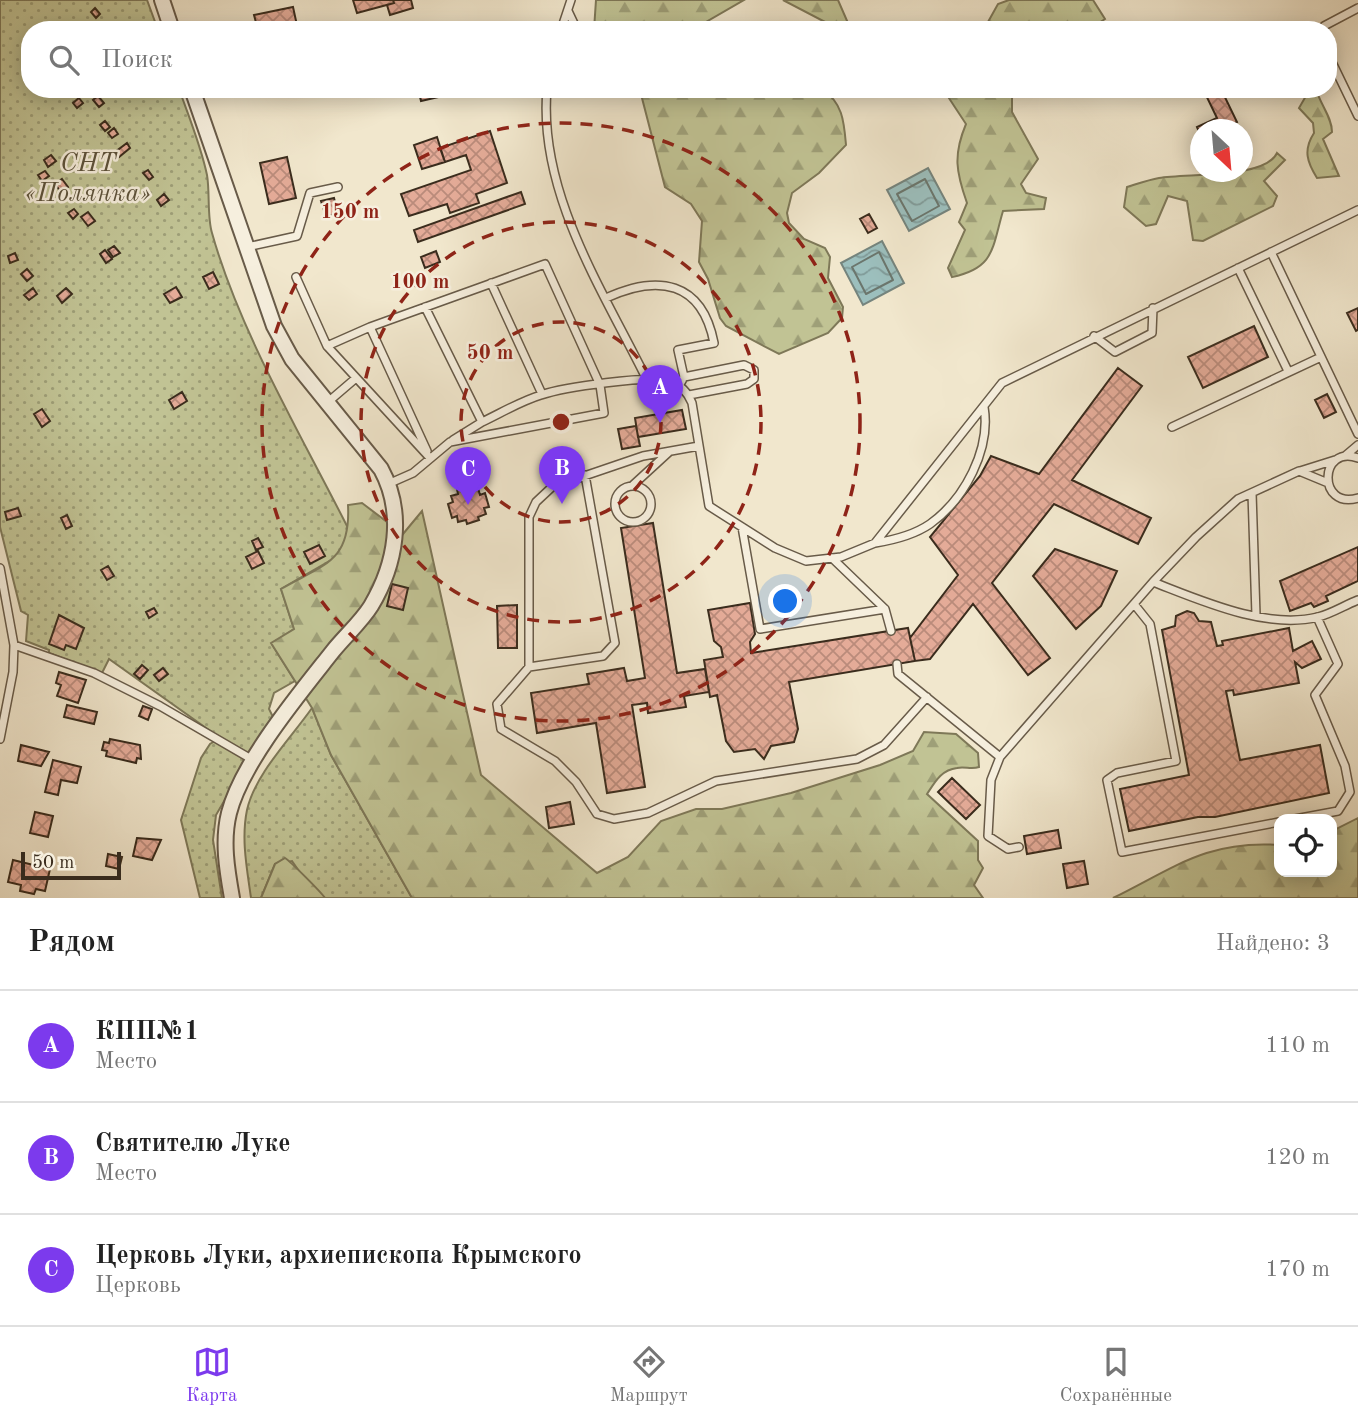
<!DOCTYPE html>
<html lang="ru">
<head>
<meta charset="utf-8">
<style>
  body { margin:0; font-family:"Old Standard TT",serif; background:#f6f6f6; color:#222 }
  .controls { position:absolute; right:21px; bottom:21px; display:grid; overflow:hidden; border-radius:14px; box-shadow:0 4px 18px #0003 }
  .controls button { width:63px; height:63px; display:grid; place-items:center; padding:0; border:0; border-bottom:2px solid #e0e0e0; background:#fff; color:#222; font:35px sans-serif }
  .compass { position:absolute; left:1190px; top:119px; width:63px; height:63px; border-radius:50%; background:#fff; box-shadow:0 4px 18px #0003; rotate:154deg }
  .scale { position:absolute; left:21px; bottom:18px; width:100px; box-sizing:border-box; padding-left:7px; border:4px solid #3a2c1d; border-top:0; font-size:19px; line-height:24px; white-space:nowrap; color:#3a2c1d; -webkit-text-stroke:5px #f6efde; paint-order:stroke }
  .you { position:absolute; left:786px; top:602px; width:24px; height:24px; margin:-18px; border:5px solid #fff; border-radius:50%; background:#1a73e8; box-shadow:0 0 0 10px #1a73e833 }
  .badge { display:grid; place-items:center; width:46px; height:46px; border-radius:50%; background:#7c3aed; color:#fff; font-size:23px; font-weight:700 }
  .pin { position:absolute; translate:-50% -58px; filter:drop-shadow(0 2px 4px #0008) }
  .pin::after { content:''; position:absolute; top:37px; width:24px; height:21px; background:inherit; clip-path:polygon(0 0,100% 0,50% 100%) }
  .list { margin:0; padding:0; list-style:none }
  h2 { display:flex; justify-content:space-between; align-items:center; height:91px; margin:0; padding:0 28px; font-size:30px }
  h2 small { font-size:23px; font-weight:400; color:#767676 }
  .list li { display:grid; grid-template-columns:46px 1fr auto; gap:21px; align-items:center; box-sizing:border-box; height:112px; padding:0 28px; border-top:2px solid #e0e0e0 }
  .list b { display:block; font-size:26px; white-space:nowrap }
  .list p { margin:0; font-size:23px; white-space:nowrap; color:#767676 }
  .list em { font-size:23px; font-style:normal; color:#767676 }
  .icon { flex:none; width:38px; height:38px; fill:none; stroke:currentColor; stroke-width:2; stroke-linecap:round; stroke-linejoin:round }
  .map { position:relative; flex:none; width:1358px; height:898px; overflow:hidden }
  .search { position:absolute; background:#fff; box-shadow:0 4px 18px #0003; left:21px; right:21px; top:21px; height:77px; display:flex; align-items:center; gap:18px; box-sizing:border-box; padding:0 24px; border-radius:28px; color:#767676; font-size:26px }
  .sheet { height:427px; background:#fff }
  nav { display:flex; justify-content:space-around; align-items:center; box-sizing:border-box; height:98px; border-top:2px solid #e0e0e0; background:#fff; font-size:19px; color:#767676 }
  nav a { display:grid; justify-items:center; gap:4px }
  nav .on { color:#7c3aed }
  .map>svg:first-child { display:block }
  .grass { fill:url(#grass-dots); stroke:#7e7858; stroke-width:2 }
  .forest { fill:url(#forest-firs); stroke:#7e7858; stroke-width:2 }
  .water { fill:url(#water-waves); stroke:#75847d; stroke-width:2 }
  .lines { fill:none; stroke-linecap:round; stroke-linejoin:round }
  .shore { stroke:#6b766d; stroke-width:2 }
  .building { fill:url(#building-cross-hatch); stroke:#3a2c1d; stroke-width:2 }
  .lane-casing { stroke:#685b49; stroke-width:10 }
  .street-casing { stroke:#685b49; stroke-width:18 }
  .lane { stroke:#f6efde; stroke-width:7 }
  .street { stroke:#f6efde; stroke-width:14 }
  .ring { fill:none; stroke:#8f2418; stroke-width:3.5; stroke-dasharray:12 9 }
  .labels { text-anchor:middle; stroke-width:5; stroke-linejoin:round; paint-order:stroke }
  .park-label { font-size:26px; font-style:italic; fill:#5c523b; stroke:#f6efde }
  .centre { fill:#8f2418; stroke:#f6efde; stroke-width:3.5 }
  .ring-label { font-size:21px; text-anchor:middle; font-weight:bold; fill:#8f2418; stroke:#f6efde; stroke-width:5; stroke-linejoin:round; paint-order:stroke }
</style>
</head>
<body>
<div class="map">
<svg width="1358" height="898" viewBox="0 0 1358 898">
  <defs>
    <pattern id="grass-dots" width="8" height="8" patternUnits="userSpaceOnUse" patternTransform="scale(1.75)"><rect width="8" height="8" fill="#c1c394"/><path d="M2 2h.1M6 6h.1" fill="none" stroke="#9e9f78" stroke-width="1.8" stroke-linecap="round"/></pattern>
    <pattern id="forest-firs" width="22" height="20" patternUnits="userSpaceOnUse" patternTransform="scale(1.75)"><rect width="22" height="20" fill="#c1c394"/><path d="M5 1l3.5 6h-7zM16 11l3.5 6h-7z" fill="#9e9f78"/></pattern>
    <pattern id="water-waves" width="16" height="10" patternUnits="userSpaceOnUse" patternTransform="scale(1.75)"><rect width="16" height="10" fill="#9cbfbd"/><path d="M0 5q4-4 8 0t8 0" fill="none" stroke="#809b99"/></pattern>
    <pattern id="building-cross-hatch" width="8" height="8" patternUnits="userSpaceOnUse" patternTransform="scale(1.75)"><rect width="8" height="8" fill="#e4ab98"/><path d="M0 0l8 8M0 8l8-8" fill="none" stroke="#ba8b7b"/></pattern>
  </defs>
  <rect width="100%" height="100%" fill="#f1e7cd"/>
  <filter id="stains"><feTurbulence type="fractalNoise" baseFrequency=".00286" numOctaves="4"/><feColorMatrix values="0 0 0 0 .2 0 0 0 0 .09 0 0 0 0 .02 0 0 0 .5 -.17"/></filter>
  <radialGradient id="worn" r=".72"><stop offset=".6" stop-color="#630" stop-opacity="0"/><stop offset="1" stop-color="#630" stop-opacity=".3"/></radialGradient>
  <path class="grass" d="M0 0H147L158 30H30V89H179C189 117 201 146 207 175 210 192 207 217 212 233 240 333 303 438 350 532L338 556 281 589 294 629 272 644 295 681 274 693 269 709 273 717 216 815 213 840 222 898H200L181 820 201 758 210 744 220 738 109 659 102 673 49 653V650L26 641 28 615 21 611 0 527Z
    M312 708 331 755 412 898H325L306 881 292 861 275 864 261 898H251C247 869 241 839 247 810 255 774 291 738 312 708Z"/>
  <path class="forest" d="M596 0H744L692 30H594Z
    M783 0H838L851 30 827 23Z
    M1009 0H1093L1105 19 1088 30H975L988 22 998 4Z
    M646 89H822C843 103 844 122 846 145L819 173 792 193 787 213 789 223 804 239 825 248 830 257 828 278 843 307 842 318 828 333 779 354 726 326 720 318 708 279 699 262 702 221 691 204 665 187 642 98Z
    M943 89H1040L1041 94 1012 92V112L1038 159 1021 184 1026 193 1046 198 1044 209 1003 211C992 248 995 268 952 277L948 268 965 230 959 222 967 203C956 172 953 155 966 124Z
    M1310 89H1316C1320 104 1332 117 1332 132L1323 139 1339 176 1317 178C1307 162 1303 150 1314 133L1313 123 1299 108Z
    M1277 153 1285 160 1264 181 1277 196 1273 206 1203 241 1193 240 1187 201 1168 196 1156 224 1146 226 1124 207 1127 187C1137 184 1148 180 1159 178 1187 173 1265 179 1277 153Z
    M362 503 403 534 422 511 481 775 597 873 628 857 661 821 696 809H722L791 793 880 765 913 751 924 732 956 734 978 753 979 767C971 770 965 766 957 768 941 770 935 782 927 794L978 841V860L983 868 974 885 983 898H412L331 755 312 708 271 643 294 629 281 589C324 564 351 562 348 505Z
    M1358 818V898H1113C1174 868 1207 840 1279 845V872H1332V831Z
    M285 858C290 861 321 892 325 898H261L275 864Z"/>
  <path class="water" d="M928 168 950 209 909 231 887 190Z
    M882 241 904 283 863 305 841 263Z"/>
  <g class="lines">
    <path class="shore" d="M925 179 939 206 912 221 897 194Z
      M879 252 893 280 866 294 852 267Z"/>
  </g>
  <path class="building" d="M353 0H393L394 3 357 13Z
    M393 0H411L413 8 390 15 387 5 394 3Z
    M293 7 298 30H240L257 26 254 15Z
    M95 8 100 14 96 18 91 12Z
    M418 89H442L443 96 421 101Z
    M1203 89H1221L1237 122 1222 130H1200V134L1197 127 1217 118Z
    M98 96 104 103 99 107 93 100Z
    M79 98 83 103 77 108 73 103Z
    M105 121 110 127 105 131 100 125Z
    M114 128 118 134 112 138 108 133Z
    M490 131 507 183 476 194 479 203 450 213 447 204 409 216 401 194 471 170 466 155 445 162 440 148Z
    M437 137 445 162 422 169 414 145Z
    M127 143 130 148 119 157 115 152Z
    M51 155 56 161 48 167 44 160Z
    M287 157 296 198 269 204 260 163Z
    M148 170 153 177 149 180 143 173Z
    M45 171 49 176 42 181 38 175Z
    M62 179 68 187 61 192 55 184Z
    M521 192 525 204 418 242 414 230Z
    M164 194 169 200 161 206 157 200Z
    M334 198 338 214 326 217 321 201Z
    M74 209 78 214 73 219 68 213Z
    M88 212 95 221 88 226 81 217Z
    M869 214 877 228 868 233 860 219Z
    M114 246 120 253 113 257 108 250Z
    M105 250 112 259 106 263 100 254Z
    M436 251 440 262 425 268 421 257Z
    M15 253 18 260 10 263 8 256Z
    M27 269 33 276 27 281 21 274Z
    M213 272 219 284 209 289 203 277Z
    M176 287 182 297 170 303 164 294Z
    M33 288 37 294 29 300 24 295Z
    M66 288 72 294 62 303 57 296Z
    M1358 308V330L1356 331 1347 313Z
    M1254 326 1268 357 1203 388 1188 357Z
    M1118 368 1142 386 1072 480 1151 518 1138 544 1054 504 992 583 1050 658 1028 675 973 604 930 659 915 661 910 638 958 575 930 537 980 476 991 456 1039 474Z
    M182 392 187 401 174 409 169 400Z
    M1327 394 1336 412 1324 418 1315 400Z
    M42 409 50 421 42 427 34 414Z
    M682 410 686 429 638 437 635 418Z
    M636 426 640 446 622 449 618 429Z
    M469 486 471 490 478 488 480 495 485 493 489 507 484 508 486 514 478 517 479 520 467 524 466 520 458 522 457 516 452 518 448 504 453 502 451 496 458 494 457 489Z
    M18 508 21 516 7 520 5 512Z
    M67 515 72 526 66 529 61 518Z
    M653 523 677 673 705 669 709 692 684 696 686 707 648 713 647 703 632 705 645 787 607 793 596 723 537 733 531 693 589 684 587 674 624 668 627 681 645 678 621 528Z
    M258 538 263 547 256 550 252 541Z
    M319 545 325 556 310 564 304 552Z
    M1358 547V581L1326 596 1328 601 1314 607 1311 603 1290 611 1280 581Z
    M1055 549 1117 571 1101 606 1076 629 1033 576Z
    M258 551 264 563 252 569 246 557Z
    M108 566 114 576 107 580 101 570Z
    M392 584 408 588 403 610 387 606Z
    M750 603 755 634 750 642 751 653 908 628 915 661 789 682 798 729 794 742 771 746 764 759 755 749 734 752 726 741 717 695 710 697 704 660 723 657 721 647 714 641 708 610Z
    M517 605V648H498L497 606Z
    M154 608 157 613 149 618 146 612Z
    M1187 611 1194 613 1199 621 1211 622 1217 646 1223 645 1222 641 1289 628 1293 651 1312 641 1321 659 1302 668 1295 662 1299 683 1234 695 1233 690 1226 691 1240 760 1320 745 1329 793 1215 817H1198L1129 831 1120 789 1189 775 1162 630 1175 626 1176 616Z
    M59 615 84 628 76 649 66 645 64 650 49 644Z
    M142 665 148 670 140 679 134 674Z
    M163 668 168 674 159 681 154 675Z
    M59 672 86 680 78 703 57 696 61 685 56 683Z
    M67 705 97 712 94 724 64 717Z
    M143 706 152 709 148 720 139 716Z
    M110 739 140 745 141 759 137 758 136 763 106 756 107 751 102 750 104 742 109 743Z
    M21 745 49 752 41 766 18 761Z
    M53 760 81 767 77 783 61 780 58 795 45 792Z
    M952 778 980 805 966 819 938 792Z
    M570 802 574 824 549 828 546 807Z
    M35 812 53 816 48 837 30 833Z
    M1058 830 1061 848 1027 854 1024 836Z
    M137 838 161 840 152 860 133 856Z
    M108 854 122 857 119 869 106 866Z
    M13 860 50 869 45 891 36 889 34 894 20 891 21 885 8 882Z
    M1084 861 1088 884 1067 888 1063 864Z"/>
  <g class="lines">
    <defs>
      <path id="lane" d="M568 11 577 30
        M561 30 571 0
        M1324 30V26L1358 8
        M1328 54 1358 116
        M547 89C538 192 602 289 646 378
        M247 247 297 236 310 193 338 187
        M1271 252 1358 434
        M1238 268 1288 371
        M296 277 327 346 430 458
        M491 283 542 394
        M606 298C658 274 702 281 714 343L678 350 684 377 679 386
        M425 307 482 422C501 413 521 401 541 395 564 387 649 375 670 381 681 385 688 393 692 403L709 506 775 548 806 561 841 557 875 543 1002 383 1358 210
        M370 327 427 451
        M1094 336 1115 352 1152 333 1153 308
        M327 346 370 327 545 264 600 385 604 413 450 442 413 473 388 484
        M684 377 744 365 754 370V379L747 384 689 395
        M328 402 356 378
        M1172 427 1321 357
        M453 440 482 422
        M1345 456 1358 445
        M1358 458C1319 444 1317 510 1358 498
        M1300 471 1335 460
        M585 475 615 643 603 656 529 667 497 704 501 729 555 761 576 782 597 814 614 819 648 813 716 781 857 759 884 745 927 697
        M633 485 669 452
        M615 504a18 18 0 1 1 36 0a18 18 0 1 1-36 0Z
        M1252 493 1256 615
        M742 527 760 629 885 609
        M875 543C894 540 914 535 930 524 965 499 991 449 984 407
        M832 558 885 609 891 631
        M0 568 14 645 13 672 0 739
        M1153 582C1200 600 1266 630 1318 617 1331 614 1345 605 1358 600
        M1134 604 1150 624 1176 761 1117 773 1107 780 1122 852 1279 822
        M14 645 94 673 160 706 253 760
        M897 664 898 674 1000 757 1153 582 1196 537 1238 499 1299 471 1328 483
        M529 667V517L536 502 552 487 643 456 699 446
        M1000 757 991 780 988 836 1008 849 1019 847
        M1295 819 1338 811 1350 792 1345 766 1315 695 1338 664 1317 617"/>
      <path id="street" d="M162 0 172 30
        M192 89 274 326 292 359 381 469C405 513 396 564 371 606 361 622 345 636 333 651 300 693 242 762 229 813 222 841 227 870 232 898"/>
    </defs>
    <use href="#lane" class="lane-casing"/>
    <use href="#street" class="street-casing"/>
    <use href="#lane" class="lane"/>
    <use href="#street" class="street"/>
  </g>
  <g class="ring">
    <circle cx="561" cy="422" r="100"/>
    <circle cx="561" cy="422" r="200"/>
    <circle cx="561" cy="422" r="299"/>
  </g>
  <g class="labels">
    <g class="park-label">
      <text x="88" y="171">СНТ<tspan x="88" dy="30">«Полянка»</tspan></text>
    </g>
  </g>
  <circle cx="561" cy="422" r="10" class="centre"/>
  <g class="ring-label">
    <text x="350" y="218">150 m</text>
    <text x="420" y="288">100 m</text>
    <text x="490" y="359">50 m</text>
  </g>
  <rect width="100%" height="100%" filter="url(#stains)"/>
  <rect width="100%" height="100%" fill="url(#worn)"/>
</svg>
<div class="controls">
<button><svg class="icon" aria-label="locate" viewBox="0 0 24 24"><circle cx="12" cy="12" r="6"/><path d="M12 2v4M12 18v4M2 12h4M18 12h4"/></svg></button>
</div>
<svg class="compass" viewBox="-18 -18 36 36"><path d="M0-13l5 13h-10z" fill="#e53935"/><path d="M0 13l5-13h-10z" fill="#767676"/></svg>
<div class="scale">50 m</div>
<div class="you"></div>
<div class="pin badge" style="left:660px;top:423px">A</div>
<div class="pin badge" style="left:562px;top:504px">B</div>
<div class="pin badge" style="left:468px;top:505px">C</div>
<div class="search"><svg class="icon" aria-label="search" viewBox="0 0 24 24"><circle cx="10" cy="10" r="6"/><path d="M15 15l6 6"/></svg>Поиск</div>
</div>
<section class="sheet">
<h2>Рядом<small>Найдено: 3</small></h2>
<ul class="list">
<li><span class="badge">A</span><div><b>КПП№1</b><p>Место</p></div><em>110 m</em></li>
<li><span class="badge">B</span><div><b>Святителю Луке</b><p>Место</p></div><em>120 m</em></li>
<li><span class="badge">C</span><div><b>Церковь Луки, архиепископа Крымского</b><p>Церковь</p></div><em>170 m</em></li>
</ul>
</section>
<nav>
<a class="on"><svg class="icon" aria-label="map" viewBox="0 0 24 24"><path d="M3 6l6-2 6 2 6-2v14l-6 2-6-2-6 2zM9 4v14M15 6v14"/></svg>Карта</a>
<a><svg class="icon" aria-label="directions" viewBox="0 0 24 24"><path d="M12 3l9 9-9 9-9-9zM9 14v-3h6M13 9l2 2-2 2"/></svg>Маршрут</a>
<a><svg class="icon" aria-label="saved" viewBox="0 0 24 24"><path d="M7 4h10v16l-5-4-5 4z"/></svg>Сохранённые</a>
</nav>
</body>
</html>
